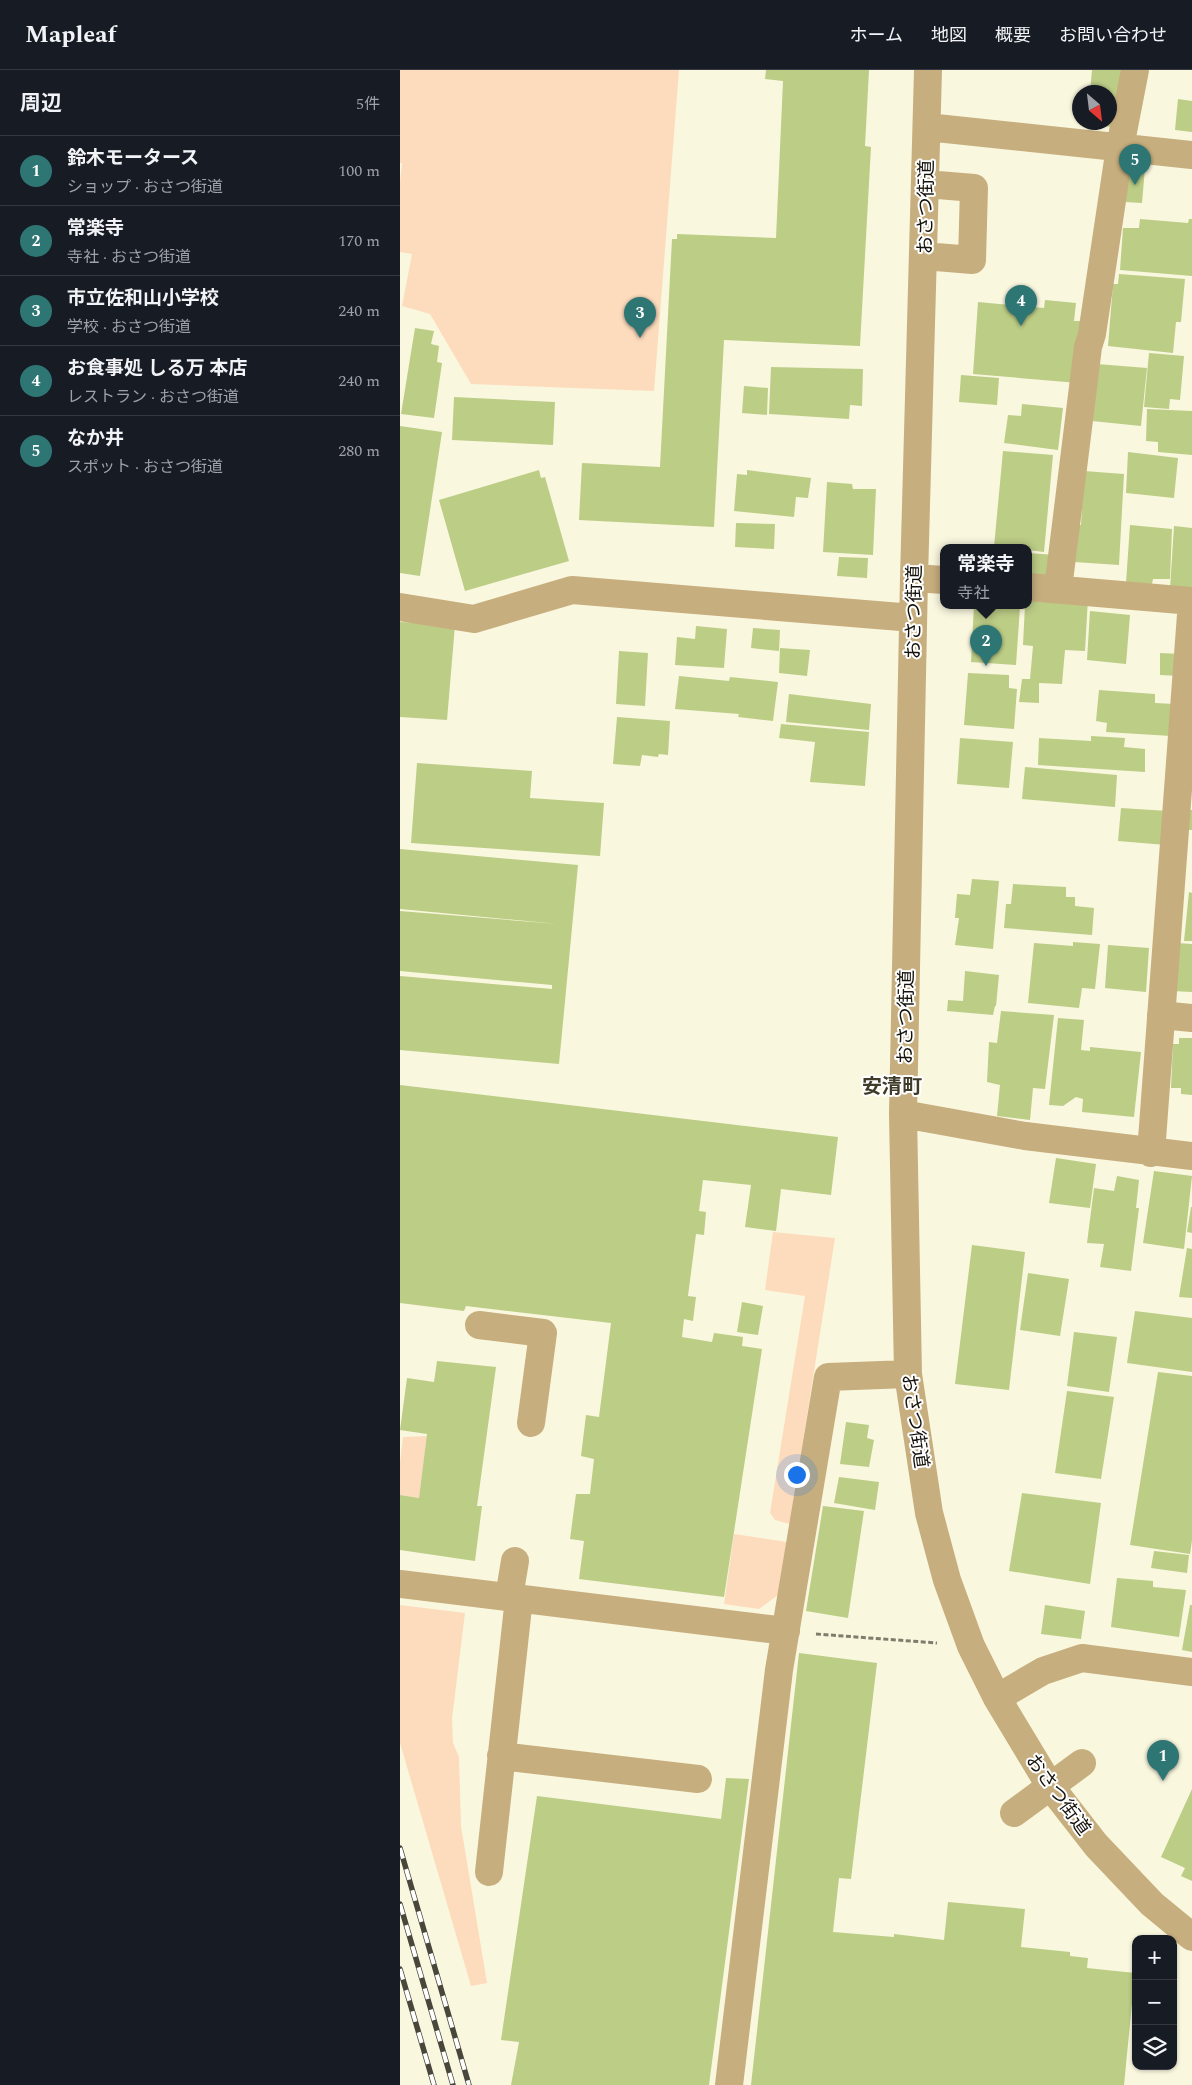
<!DOCTYPE html>
<html lang="ja">
<head>
<meta charset="utf-8">
<style>
  body { margin:0; font-family:Spectral,"Noto Sans JP",serif; background:#20242c; color:#f1f3f6 }
  .controls { position:absolute; right:15px; bottom:15px; display:grid; overflow:hidden; border-radius:10px; box-shadow:0 1px 4px #0004 }
  .controls button { width:45px; height:45px; display:grid; place-items:center; padding:0; border:0; border-bottom:1px solid #363941; background:#171b24; color:#f1f3f6; font:25px sans-serif }
  .compass { position:absolute; left:672px; top:15px; width:45px; height:45px; border-radius:50%; background:#171b24; box-shadow:0 1px 4px #0004; rotate:152deg }
  .you { position:absolute; left:396px; top:1404px; width:18px; height:18px; margin:-12px; border:4px solid #fff; border-radius:50%; background:#1a73e8; box-shadow:0 0 0 8px #1a73e833 }
  .badge { display:grid; place-items:center; width:32px; height:32px; border-radius:50%; background:#2d7674; color:#fff; font-size:16px; font-weight:700 }
  .pin { position:absolute; translate:-50% -41px; filter:drop-shadow(0 1px 2px #0008) }
  .pin::after { content:''; position:absolute; top:26px; width:18px; height:15px; background:inherit; clip-path:polygon(0 0,100% 0,50% 100%) }
  .popup { position:absolute; left:540px; top:474px; width:92px; height:65px; box-sizing:border-box; display:grid; place-content:center; border-radius:10px; background:#171b24; filter:drop-shadow(0 1px 4px #0005); font-size:16px; white-space:nowrap; color:#9ea1a6 }
  .popup b { font-size:19px; color:#f1f3f6 }
  .popup::after { content:''; position:absolute; left:50%; top:100%; margin-left:-10px; border:10px solid transparent; border-top-color:#171b24 }
  .list { margin:0; padding:0; list-style:none }
  h2 { display:flex; justify-content:space-between; align-items:center; height:65px; margin:0; padding:0 20px; font-size:21px }
  h2 small { font-size:16px; font-weight:400; color:#9ea1a6 }
  .list li { display:grid; grid-template-columns:32px 1fr auto; gap:15px; align-items:center; box-sizing:border-box; height:70px; padding:0 20px; border-top:1px solid #363941 }
  .list b { display:block; font-size:19px; white-space:nowrap }
  .list p { margin:0; font-size:16px; white-space:nowrap; color:#9ea1a6 }
  .list em { font-size:16px; font-style:normal; color:#9ea1a6 }
  .icon { flex:none; width:28px; height:28px; fill:none; stroke:currentColor; stroke-width:2; stroke-linecap:round; stroke-linejoin:round }
  .map { position:relative; flex:none; width:792px; height:2015px; overflow:hidden }
  header { display:flex; align-items:center; gap:30px; box-sizing:border-box; height:70px; padding:0 25px; background:#171b24; border-bottom:1px solid #363941 }
  header strong { font-size:24px }
  nav { display:flex; gap:28px; margin-inline-start:auto; font-size:18px }
  main { display:flex }
  aside { flex:1; background:#171b24 }
  .map>svg:first-child { display:block }
  .green { fill:#fddcbd }
  .building { fill:#bccd86 }
  .lines { fill:none; stroke-linecap:round; stroke-linejoin:round }
  .path { stroke:#7f7c6d; stroke-width:3; stroke-dasharray:5 2.5; stroke-linecap:butt }
  .minor { stroke:#c7ae7e; stroke-width:28 }
  .rail-casing { stroke:#49463b; stroke-width:5.5 }
  .rail { stroke:#fff; stroke-width:4; stroke-dasharray:11; stroke-linecap:butt }
  .labels { text-anchor:middle; stroke-width:4; stroke-linejoin:round; paint-order:stroke }
  .street-label { font-size:19px; fill:#15130b; stroke:#fff }
  .neighbourhood-label { font-size:20px; font-weight:bold; fill:#3e3b28; stroke:#fff }
</style>
</head>
<body>
<header>
<strong>Mapleaf</strong>
<nav><a>ホーム</a><a>地図</a><a>概要</a><a>お問い合わせ</a></nav>
</header>
<main>
<aside>
<h2>周辺<small>5件</small></h2>
<ul class="list">
<li><span class="badge">1</span><div><b>鈴木モータース</b><p>ショップ · おさつ街道</p></div><em>100 m</em></li>
<li><span class="badge">2</span><div><b>常楽寺</b><p>寺社 · おさつ街道</p></div><em>170 m</em></li>
<li><span class="badge">3</span><div><b>市立佐和山小学校</b><p>学校 · おさつ街道</p></div><em>240 m</em></li>
<li><span class="badge">4</span><div><b>お食事処 しる万 本店</b><p>レストラン · おさつ街道</p></div><em>240 m</em></li>
<li><span class="badge">5</span><div><b>なか井</b><p>スポット · おさつ街道</p></div><em>280 m</em></li>
</ul>
</aside>
<div class="map">
<svg width="792" height="2015" viewBox="0 0 792 2015">
  <rect width="100%" height="100%" fill="#faf7df"/>
  <path class="green" d="M0 0H279L254 321 71 314 30 244 2 236 12 184 0 182V112L2 93H0Z
    M373 1162 435 1168 390 1454 375 1450 370 1443 405 1226 365 1220Z
    M27 1366 19 1428 0 1425V1393L3 1367Z
    M334 1464 387 1472 378 1525 359 1539 324 1534Z
    M0 1535 65 1543 52 1649 53 1673 59 1687 61 1756 87 1913 71 1916 0 1673Z"/>
  <path class="building" d="M366 0H469L465 76 471 77 460 276 324 270 314 457 179 450 182 393 260 397 272 169H277V164L376 168 383 11 365 9Z
    M692 0H721L718 57 688 56V52H710V22H690Z
    M778 29 792 31V62L775 60Z
    M729 96 745 98 742 133 725 132Z
    M740 149 788 153 789 149H792V206L720 200 723 158H739Z
    M719 204 785 209 781 252H776L773 283 708 276 713 214H718Z
    M645 230 676 233 674 251H684L678 313 573 304 578 232 644 238Z
    M15 258 34 261 31 274 39 276 37 292 42 293 34 348 1 344Z
    M749 283 784 286 780 330 770 329 769 339 744 337Z
    M697 294 747 298 741 356 692 351Z
    M371 297 463 299 462 336 450 335 449 349 369 344Z
    M561 305 599 308 597 335 559 332Z
    M344 316 368 318 367 345 342 343Z
    M54 327 155 332 153 375 52 370Z
    M622 334 663 338 658 380 604 373 608 345 621 346Z
    M747 339 792 341V385L758 382V372L746 371Z
    M0 356 42 362 20 506 0 503Z
    M603 381 653 385 644 482 628 480V477H594Z
    M728 382 778 388 774 428 726 423Z
    M139 400 141 408 145 407 169 491 65 521 39 430Z
    M347 400 411 408 408 428 396 427 394 447 334 441 337 404 347 405Z
    M684 401 724 404 719 495 674 492 675 455H681Z
    M427 412 452 414 453 419H476L473 485 423 482Z
    M336 453 375 454 374 479 335 477Z
    M730 455 772 459 770 509H753L752 514 726 513Z
    M774 456 792 458V520L770 519Z
    M628 483 656 485 654 509 628 508Z
    M439 487 468 488 467 508 437 506Z
    M628 528H688L685 581 665 580 662 614 639 613V633L619 632 622 609H630L633 576 623 575 625 535H628Z
    M574 535 620 537 616 595 571 592Z
    M690 541 730 545 726 594 687 590Z
    M0 552 55 555 47 650 0 647Z
    M296 556 327 559 324 598 275 595 277 567 295 569Z
    M353 558 380 560 379 581 351 578Z
    M380 578 410 580 407 606 379 603Z
    M219 581 248 583 245 636 216 634Z
    M760 583 781 584 780 606 760 605Z
    M568 603 609 605V618L617 619 614 659 564 655Z
    M279 606 329 611 330 607 378 612 373 651 338 647 339 644 275 639Z
    M699 620 755 624V633L774 634 771 666 706 662 707 653 696 651Z
    M389 624 471 634 469 660 386 652Z
    M217 647 270 651 268 685 259 684 258 687 242 685 240 696 213 694Z
    M381 654 469 662 465 716 410 712 415 672 379 668Z
    M691 666 725 668 724 677 745 679V702L638 695 639 668 691 671Z
    M560 668 613 672 609 718 557 714Z
    M17 693 132 701 130 728 204 733 200 786 11 773Z
    M625 697 717 705 715 737 622 729Z
    M721 738 768 741 766 775 718 771Z
    M789 740H792V760H787Z
    M0 779 178 795 159 994 0 980V906L152 919V915L0 901V841L158 854 0 839Z
    M572 809 599 811 593 879 555 875 559 848H555L557 824 570 825Z
    M613 814 666 817V827H675V836L694 838 692 865 604 858 606 834H611Z
    M789 822 792 823V871H784Z
    M673 872 700 874 695 919 682 918 679 938 628 933 634 873 673 876Z
    M776 873 792 874V922L772 921Z
    M708 875 749 878 746 922 705 918Z
    M565 901 599 905 596 936H595L593 945 547 941 548 930 563 931Z
    M601 941 654 945 645 1019 633 1018 630 1050 597 1046 600 1015 587 1012 589 972 597 973Z
    M658 948 684 950 681 980 690 981V977L741 982 734 1047 682 1042 683 1029 676 1027 663 1036 649 1035Z
    M779 968H792V1025L781 1024V1018H771L773 974H779Z
    M0 1015 438 1067 431 1125 381 1119 376 1161 345 1157 351 1115 303 1110 299 1141 306 1142 304 1165 296 1164 288 1226 296 1227 293 1251 284 1249 282 1267 312 1272 314 1263 343 1267 342 1276 362 1279 324 1527 179 1509 184 1471 170 1469 176 1424H190L194 1389 181 1386 186 1345 199 1347 211 1253 66 1236 64 1241 0 1233Z
    M656 1088 696 1094 690 1138 649 1133Z
    M754 1101 792 1106 784 1179 743 1173Z
    M717 1106 739 1110 736 1138H739L731 1201 700 1197 704 1174 687 1173 694 1118 714 1121Z
    M791 1137H792V1163L787 1162Z
    M572 1175 625 1182 609 1320 555 1314Z
    M787 1178 792 1179V1228L779 1227Z
    M628 1203 669 1209 660 1266 620 1260Z
    M342 1232 363 1236 358 1265 337 1262Z
    M735 1241 792 1248V1302L727 1293Z
    M674 1262 717 1267 709 1322 667 1316Z
    M37 1291 96 1297 77 1436H82L75 1491 0 1480V1425L19 1428 27 1364 0 1360 7 1308 34 1312Z
    M758 1302 792 1306V1470L790 1484 730 1475Z
    M667 1321 714 1327 701 1409 655 1403Z
    M446 1352 469 1355 467 1368 474 1370 469 1397 440 1394Z
    M439 1407 479 1412 475 1440 434 1433Z
    M622 1423 701 1433 690 1514 609 1501Z
    M423 1436 464 1441 448 1548 406 1541Z
    M754 1481 789 1485 787 1503 751 1498Z
    M717 1508 753 1511V1517L786 1520 779 1567 711 1557Z
    M645 1535 685 1541 681 1569 641 1564Z
    M790 1535H792V1582L782 1580Z
    M399 1583 477 1593 451 1809 439 1808 433 1862 494 1867V1864L544 1870 548 1832 625 1839 621 1877 670 1882V1886L688 1888 687 1898 735 1903 724 2015H351Z
    M326 1708 349 1709 309 2015H111L119 1972 101 1970 137 1726 321 1749Z
    M792 1719V1811L781 1806 785 1798 761 1787Z"/>
  <g class="lines">
    <path class="path" d="M416 1564 537 1573"/>
    <path class="minor" d="M528 0 514 508 503 1044 508 1304 529 1443 547 1510 571 1576 597 1628 650 1716 696 1775 752 1834 792 1867
      M527 57 792 85
      M524 186 572 190 574 118 526 114
      M514 508 544 510
      M628 517 792 531
      M658 519 688 277 692 264 720 77 735 0
      M0 537 74 549 172 520 513 548
      M761 945 792 948
      M503 1044 625 1066 792 1086
      M751 1083 792 531
      M79 1255 143 1263 131 1353
      M0 1514 386 1561
      M109 1527 115 1491
      M597 1628 643 1601 682 1588 792 1602
      M101 1686 298 1709
      M614 1743 682 1693
      M89 1802 119 1528
      M329 2015 379 1600 428 1307 508 1304"/>
    <defs>
      <path id="rail" d="M0 1778 69 2015
        M0 1834 53 2015
        M0 1899 34 2015"/>
    </defs>
    <use href="#rail" class="rail-casing"/>
    <use href="#rail" class="rail"/>
  </g>
  <g class="labels">
    <g class="street-label">
      <text transform="translate(525 137) rotate(-89)" y="7">おさつ街道</text>
      <text transform="translate(513 542) rotate(-89)" y="7">おさつ街道</text>
      <text transform="translate(505 947) rotate(-89)" y="7">おさつ街道</text>
      <text transform="translate(516 1351) rotate(82)" y="7">おさつ街道</text>
      <text transform="translate(659 1724) rotate(54)" y="7">おさつ街道</text>
    </g>
    <g class="neighbourhood-label">
      <text x="492" y="1023">安清町</text>
    </g>
  </g>
</svg>
<div class="controls">
<button>+</button>
<button>−</button>
<button><svg class="icon" aria-label="layers" viewBox="0 0 24 24"><path d="M12 4l9 5-9 5-9-5zM3 14l9 5 9-5"/></svg></button>
</div>
<svg class="compass" viewBox="-18 -18 36 36"><path d="M0-13l5 13h-10z" fill="#e53935"/><path d="M0 13l5-13h-10z" fill="#9ea1a6"/></svg>
<div class="you"></div>
<div class="pin badge" style="left:763px;top:1711px">1</div>
<div class="pin badge" style="left:586px;top:596px">2</div>
<div class="popup"><b>常楽寺</b>寺社</div>
<div class="pin badge" style="left:240px;top:268px">3</div>
<div class="pin badge" style="left:621px;top:256px">4</div>
<div class="pin badge" style="left:735px;top:115px">5</div>
</div>
</main>
</body>
</html>
